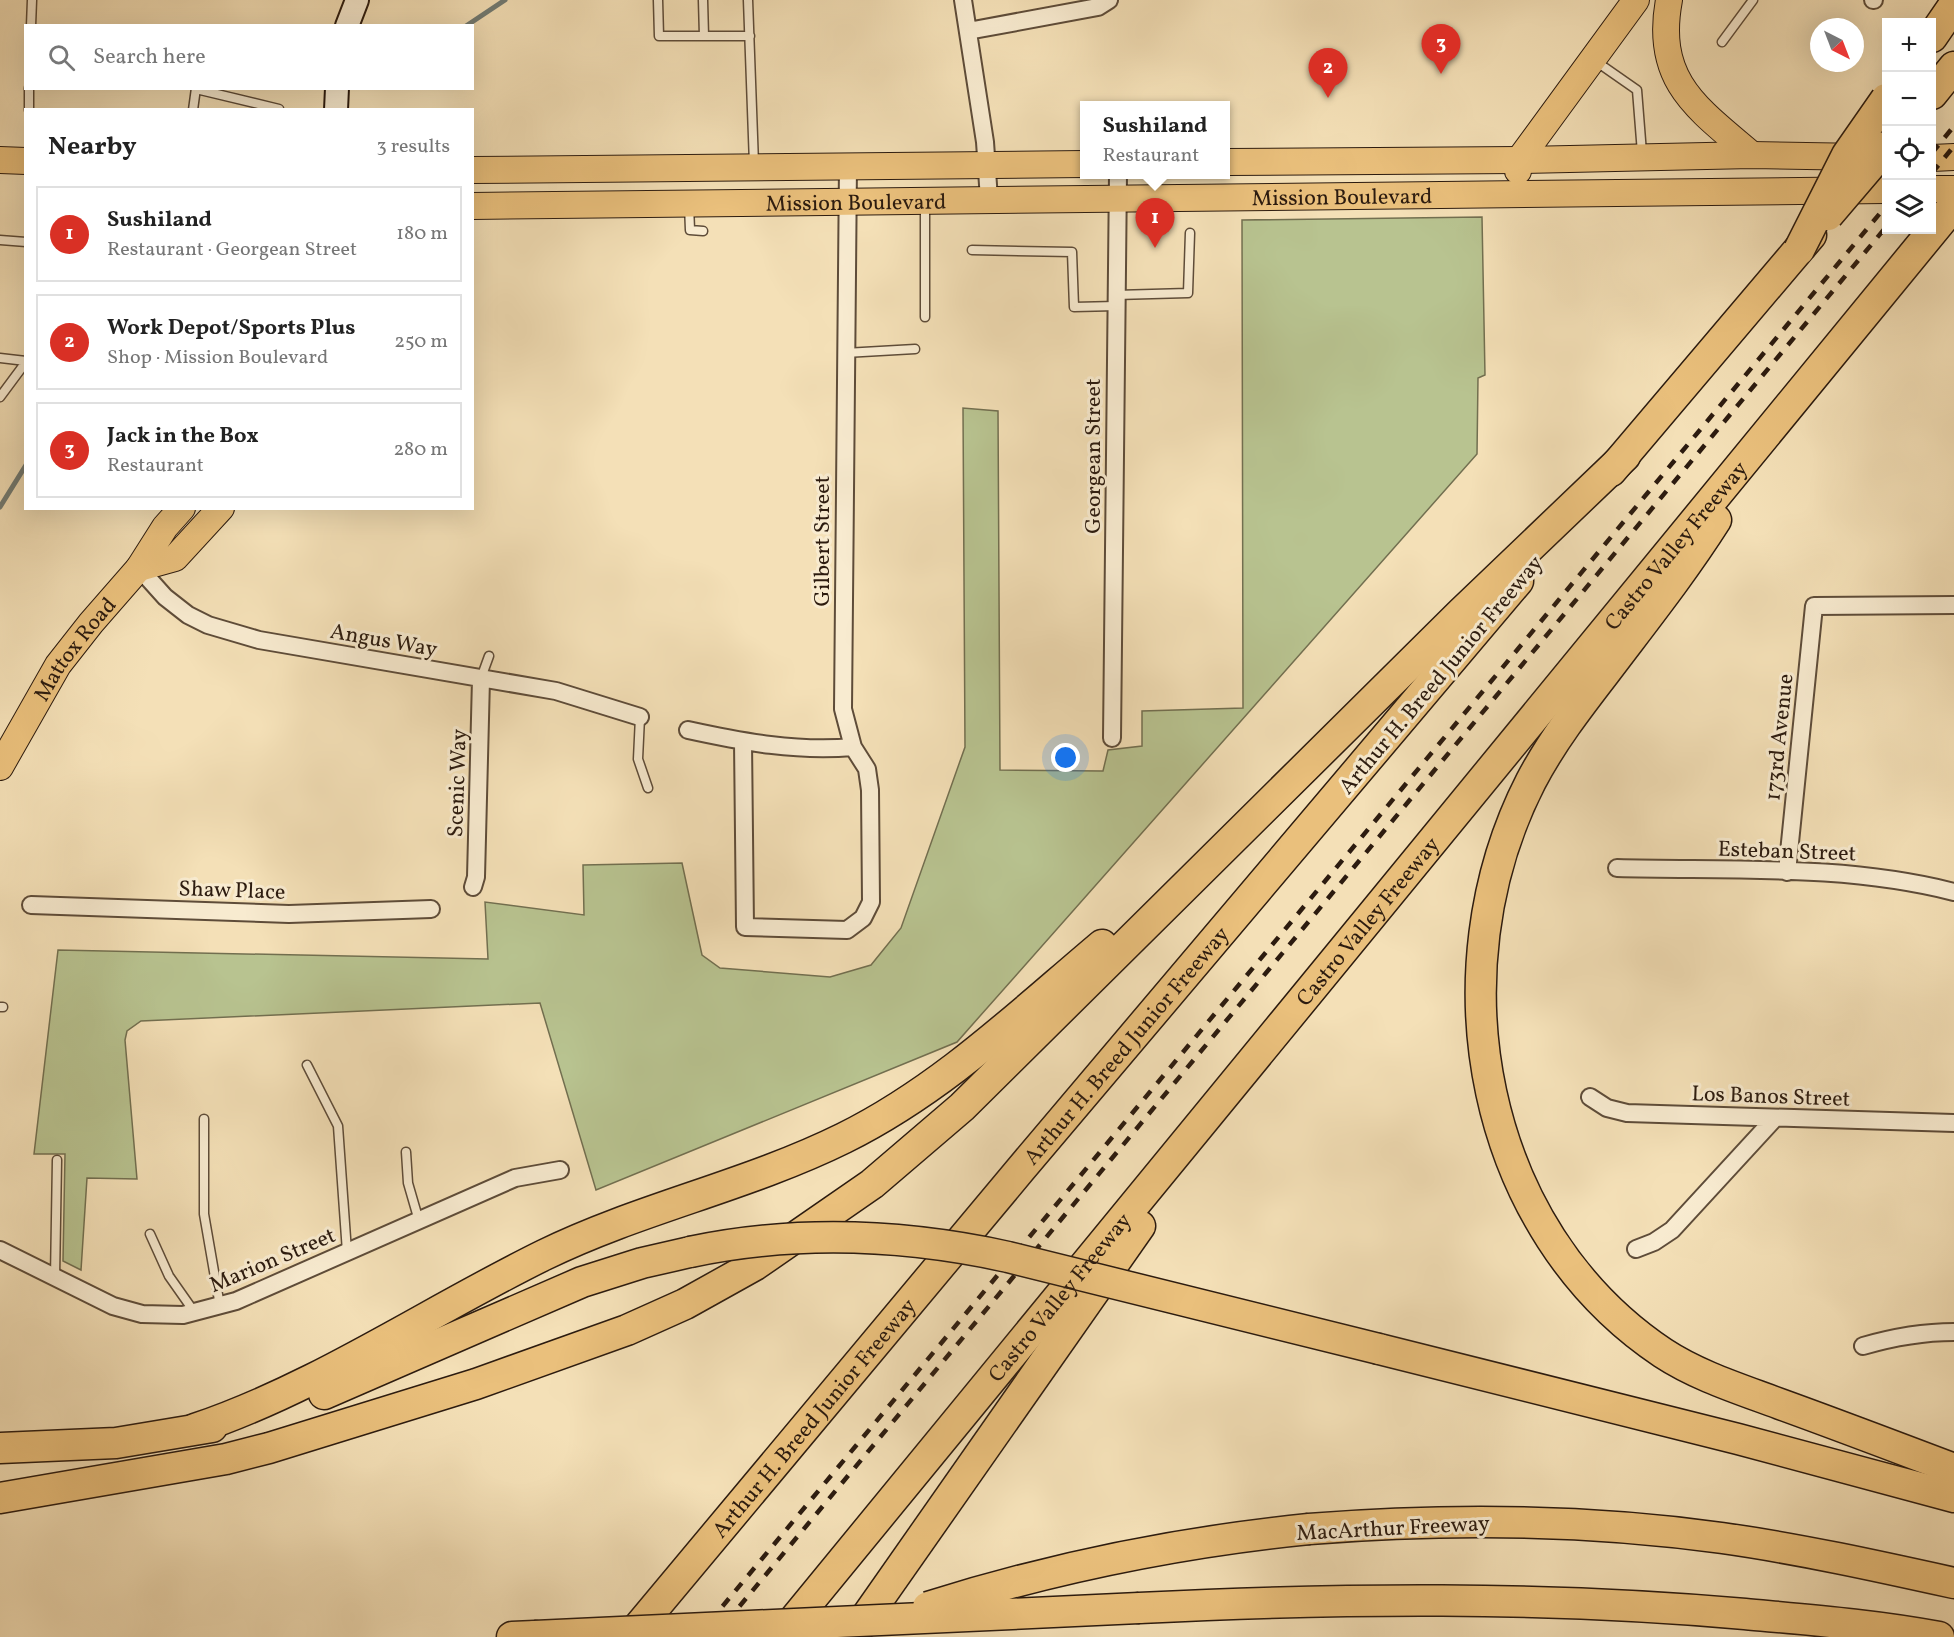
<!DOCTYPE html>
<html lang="en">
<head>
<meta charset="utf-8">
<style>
  body { margin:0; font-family:Vollkorn,serif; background:#f2f2f2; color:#222 }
  .controls { position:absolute; right:18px; top:18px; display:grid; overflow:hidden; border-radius:0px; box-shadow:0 6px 24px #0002 }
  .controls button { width:54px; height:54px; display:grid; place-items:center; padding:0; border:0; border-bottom:2px solid #e0e0e0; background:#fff; color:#222; font:30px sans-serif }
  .compass { position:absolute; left:1810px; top:18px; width:54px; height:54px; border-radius:50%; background:#fff; box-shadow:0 6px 24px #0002; rotate:138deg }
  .you { position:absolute; left:1066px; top:758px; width:21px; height:21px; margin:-15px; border:4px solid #fff; border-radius:50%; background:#1a73e8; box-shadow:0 0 0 9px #1a73e833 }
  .badge { display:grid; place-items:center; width:39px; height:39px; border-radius:50%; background:#d93025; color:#fff; font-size:20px; font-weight:700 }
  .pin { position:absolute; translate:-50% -50px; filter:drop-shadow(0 2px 3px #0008) }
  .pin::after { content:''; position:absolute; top:32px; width:21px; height:18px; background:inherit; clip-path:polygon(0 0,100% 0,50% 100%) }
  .popup { position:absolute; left:1080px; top:101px; width:150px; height:78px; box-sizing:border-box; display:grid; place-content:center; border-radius:0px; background:#fff; filter:drop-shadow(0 2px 4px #0005); font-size:20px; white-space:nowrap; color:#767676 }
  .popup b { font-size:22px; color:#222 }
  .popup::after { content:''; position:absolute; left:50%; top:100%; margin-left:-12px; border:12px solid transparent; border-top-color:#fff }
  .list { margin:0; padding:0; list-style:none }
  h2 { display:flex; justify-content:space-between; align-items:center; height:78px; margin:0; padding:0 24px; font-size:26px }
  h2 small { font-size:20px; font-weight:400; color:#767676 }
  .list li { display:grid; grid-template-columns:39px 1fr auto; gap:18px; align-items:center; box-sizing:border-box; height:96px; margin:0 12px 12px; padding:0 12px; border:2px solid #e0e0e0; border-radius:0px }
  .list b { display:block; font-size:22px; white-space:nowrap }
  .list p { margin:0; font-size:20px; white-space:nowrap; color:#767676 }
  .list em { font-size:20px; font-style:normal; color:#767676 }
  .icon { flex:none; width:33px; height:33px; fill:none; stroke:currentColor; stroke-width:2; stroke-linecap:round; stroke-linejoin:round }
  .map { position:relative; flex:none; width:1954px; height:1637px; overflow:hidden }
  .search { position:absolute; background:#fff; box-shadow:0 6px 24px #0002; left:24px; top:24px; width:450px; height:66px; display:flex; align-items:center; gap:15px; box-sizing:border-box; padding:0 21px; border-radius:0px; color:#767676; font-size:22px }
  .panel { position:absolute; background:#fff; box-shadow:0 6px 24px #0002; left:24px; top:108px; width:450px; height:402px; border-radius:0px }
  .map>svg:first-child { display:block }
  .green { fill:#b8c390; stroke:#726f50; stroke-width:1.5 }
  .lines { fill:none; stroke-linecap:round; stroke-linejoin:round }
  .stream { stroke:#717b74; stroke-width:5 }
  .lane-casing { stroke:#5e4c39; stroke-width:11 }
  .street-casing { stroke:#5e4c39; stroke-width:20 }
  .secondary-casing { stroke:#2c1b0f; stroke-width:26 }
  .primary-casing { stroke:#2c1b0f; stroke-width:28 }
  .highway-casing { stroke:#2c1b0f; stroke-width:33 }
  .lane { stroke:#f8ebd0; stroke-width:8 }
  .street { stroke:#f8ebd0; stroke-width:16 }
  .secondary { stroke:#f8ebd0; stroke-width:22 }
  .primary { stroke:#eac07c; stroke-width:26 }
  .highway { stroke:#eac07c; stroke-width:30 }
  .rail { stroke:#2c1b0f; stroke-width:4.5; stroke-dasharray:10 10; stroke-linecap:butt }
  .highway-bridge-casing { stroke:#2c1b0f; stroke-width:33; stroke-linecap:butt }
  .highway-bridge { stroke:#eac07c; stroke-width:30 }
  .labels { text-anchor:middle; stroke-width:6; stroke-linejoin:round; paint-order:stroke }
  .street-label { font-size:22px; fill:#2c1b0f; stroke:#f8ebd0 }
</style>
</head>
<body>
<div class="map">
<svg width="1954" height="1637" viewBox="0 0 1954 1637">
  <rect width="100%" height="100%" fill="#f4e0b7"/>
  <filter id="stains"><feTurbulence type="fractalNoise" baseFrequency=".00333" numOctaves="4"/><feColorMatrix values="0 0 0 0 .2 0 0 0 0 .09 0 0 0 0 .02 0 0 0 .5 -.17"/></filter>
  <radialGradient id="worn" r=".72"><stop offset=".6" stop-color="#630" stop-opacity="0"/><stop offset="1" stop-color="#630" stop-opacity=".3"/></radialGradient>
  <path class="green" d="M1482 217 1485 375 1478 378 1477 454 957 1042 596 1190 540 1003 141 1021 127 1031 125 1040 137 1179 87 1178 81 1270 63 1261 65 1154H34L58 950 488 959 485 902 584 915 583 865 682 863 702 955 720 968 830 977 871 965 901 928 965 747 963 408 998 411 1000 770 1103 771 1108 750 1142 746V711L1243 708 1242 220Z"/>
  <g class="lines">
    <path class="stream" d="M466 26 505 0
      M0 507 26 465"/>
    <defs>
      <path id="lane" d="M658 0 659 36H750
        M703 0 704 36
        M748 0 754 164
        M31 26 32 0
        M1722 42 1753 0
        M1594 60 1637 90 1642 153
        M196 89 279 109
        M29 110V88
        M193 110 196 88
        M925 204V317
        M689 205 690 230 703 231
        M0 240 26 242
        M972 250 1072 252 1074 307 1116 306
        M1116 295 1188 293 1190 233
        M845 353 915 349
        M0 358 26 361
        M0 397 26 362
        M481 678 489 656
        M640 717 638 759 648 788
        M0 1007H3
        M307 1065 338 1126 347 1252
        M204 1119V1214L220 1306
        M406 1152 408 1183 419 1221
        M150 1234 169 1276 195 1313
        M55 1278 57 1160"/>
      <path id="street" d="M963 0 985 142 989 199
        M1873 0H1874
        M968 31 1098 7 1109 0
        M139 568 165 597 188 615 208 625 259 640 556 691 640 717
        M688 730C743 742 797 752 853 747
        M1112 738 1118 174
        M743 742 745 927 847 930 863 918 871 902 870 790 867 769 853 747 843 709 848 165
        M1617 868C1729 871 1845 864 1954 892
        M1787 872 1814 606 1954 605
        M473 887 476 877 481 679
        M31 905 289 914 431 909
        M1590 1097 1607 1108 1627 1113 1954 1123
        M1636 1249 1654 1242 1672 1230 1775 1118
        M0 1250 113 1306 142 1314 183 1315 236 1301 515 1178 560 1170
        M1863 1346C1894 1337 1921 1332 1954 1332"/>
      <path id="secondary" d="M347 26 357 0
        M336 110 337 88"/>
      <g id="primary">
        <path d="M1669 0C1654 81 1697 108 1752 155"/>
        <path d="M1932 158 1954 157"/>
        <path d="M0 160 26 161"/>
        <path d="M1226 162 1519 160 1752 155 1864 157"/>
        <path d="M472 170 1084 164"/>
        <path d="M1518 171 1519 160 1636 0"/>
        <path d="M1932 189H1954"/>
        <path id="s1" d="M472 206 1886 190"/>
        <path d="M139 568 175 558 221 508"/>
        <path id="s2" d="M0 767 58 665 91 623 139 568 165 527 182 508"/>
      </g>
      <g id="highway">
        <path d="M1932 37 1954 5"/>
        <path d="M1932 94 1954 67"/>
        <path d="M1611 471 1811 235"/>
        <path d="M1716 520C1683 572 1644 621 1607 670 1580 705 1552 741 1531 781 1433 972 1479 1230 1663 1353 1698 1376 1740 1389 1780 1404 1838 1425 1896 1447 1954 1469"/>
        <path d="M1379 1349 1738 1439 1954 1497"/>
        <path d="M324 1394 582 1282 642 1263 690 1252"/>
        <path d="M195 1429C319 1387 426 1313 544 1255 640 1208 747 1186 844 1138 941 1090 1020 1014 1102 945"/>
        <path d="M0 1448 116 1443 212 1427"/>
        <path d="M0 1498 226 1459 269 1448 476 1384 627 1330 685 1304 755 1265 872 1184 962 1107 1461 613 1625 456"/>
        <path d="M1309 1529C1447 1518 1585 1519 1722 1538 1800 1549 1877 1566 1954 1583"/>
        <path d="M1139 1608C1341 1598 1543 1596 1745 1614 1810 1620 1875 1625 1939 1637"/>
        <path d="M512 1637 535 1636"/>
        <path id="s3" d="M630 1637 1020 1170 1518 581"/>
        <path id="s4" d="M780 1637 1954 205"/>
        <path d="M852 1637 1140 1226"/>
      </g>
    </defs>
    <use href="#lane" class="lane-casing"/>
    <use href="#street" class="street-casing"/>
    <use href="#secondary" class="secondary-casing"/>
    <use href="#primary" class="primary-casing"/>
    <use href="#highway" class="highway-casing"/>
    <use href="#lane" class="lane"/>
    <use href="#street" class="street"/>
    <use href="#secondary" class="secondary"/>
    <use href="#primary" class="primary"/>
    <use href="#highway" class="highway"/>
    <path class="rail" d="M1932 153 1954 126
      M1932 173 1954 146
      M697 1637 1886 206
      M714 1637 1886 227"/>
    <defs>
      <path id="highway-bridge" d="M1828 215 1886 147
        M1799 250 1847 155 1886 99
        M690 1252C795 1230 903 1234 1008 1257L1379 1349
        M928 1607C1052 1568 1179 1542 1309 1529
        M535 1636 1139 1608"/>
    </defs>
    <use href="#highway-bridge" class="highway-bridge-casing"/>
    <use href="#highway-bridge" class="highway-bridge"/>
  </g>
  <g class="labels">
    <g class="street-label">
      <text dy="8" stroke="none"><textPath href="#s1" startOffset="870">Mission Boulevard</textPath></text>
      <text dy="8" stroke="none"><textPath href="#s1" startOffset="384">Mission Boulevard</textPath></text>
      <text transform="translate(1092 456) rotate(-90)" y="8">Georgean Street</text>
      <text transform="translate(821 541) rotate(-90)" y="8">Gilbert Street</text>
      <text dy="8" stroke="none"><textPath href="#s4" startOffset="1412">Castro Valley Freeway</textPath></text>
      <text transform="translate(384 639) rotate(10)" y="8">Angus Way</text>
      <text dy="8" stroke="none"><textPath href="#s2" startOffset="140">Mattox Road</textPath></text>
      <text transform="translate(1440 674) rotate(-50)" y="8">Arthur H. Breed Junior Freeway</text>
      <text transform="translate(1778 737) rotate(-84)" y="8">173rd Avenue</text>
      <text transform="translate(456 783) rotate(-88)" y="8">Scenic Way</text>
      <text transform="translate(1787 850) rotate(2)" y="8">Esteban Street</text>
      <text transform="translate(232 889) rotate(2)" y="8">Shaw Place</text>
      <text dy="8" stroke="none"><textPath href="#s4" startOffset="926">Castro Valley Freeway</textPath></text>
      <text dy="8" stroke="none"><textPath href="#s3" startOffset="772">Arthur H. Breed Junior Freeway</textPath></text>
      <text transform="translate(1771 1095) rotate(2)" y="8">Los Banos Street</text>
      <text transform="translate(272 1259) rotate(-23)" y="8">Marion Street</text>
      <text dy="8" stroke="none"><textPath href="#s4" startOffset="440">Castro Valley Freeway</textPath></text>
      <text dy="8" stroke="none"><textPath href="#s3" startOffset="286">Arthur H. Breed Junior Freeway</textPath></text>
      <text transform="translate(1393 1527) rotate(-3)" y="8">MacArthur Freeway</text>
    </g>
  </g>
  <rect width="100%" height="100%" filter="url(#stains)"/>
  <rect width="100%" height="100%" fill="url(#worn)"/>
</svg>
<div class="controls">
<button>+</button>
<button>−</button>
<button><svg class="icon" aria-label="locate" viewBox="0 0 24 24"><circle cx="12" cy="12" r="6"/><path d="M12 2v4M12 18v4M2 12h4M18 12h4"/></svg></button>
<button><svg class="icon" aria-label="layers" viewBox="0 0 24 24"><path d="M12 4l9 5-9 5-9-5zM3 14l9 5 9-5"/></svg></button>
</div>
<svg class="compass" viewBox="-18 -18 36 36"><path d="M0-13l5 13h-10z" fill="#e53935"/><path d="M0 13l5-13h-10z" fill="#767676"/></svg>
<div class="you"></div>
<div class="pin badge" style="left:1155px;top:248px">1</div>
<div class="popup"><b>Sushiland</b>Restaurant</div>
<div class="pin badge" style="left:1328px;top:98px">2</div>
<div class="pin badge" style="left:1441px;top:74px">3</div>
<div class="search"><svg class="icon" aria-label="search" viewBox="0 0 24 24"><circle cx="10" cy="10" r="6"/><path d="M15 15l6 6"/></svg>Search here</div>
<section class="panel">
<h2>Nearby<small>3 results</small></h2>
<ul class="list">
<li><span class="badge">1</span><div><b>Sushiland</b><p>Restaurant · Georgean Street</p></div><em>180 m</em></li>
<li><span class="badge">2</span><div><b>Work Depot/Sports Plus</b><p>Shop · Mission Boulevard</p></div><em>250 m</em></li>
<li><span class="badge">3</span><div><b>Jack in the Box</b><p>Restaurant</p></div><em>280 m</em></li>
</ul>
</section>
</div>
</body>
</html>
